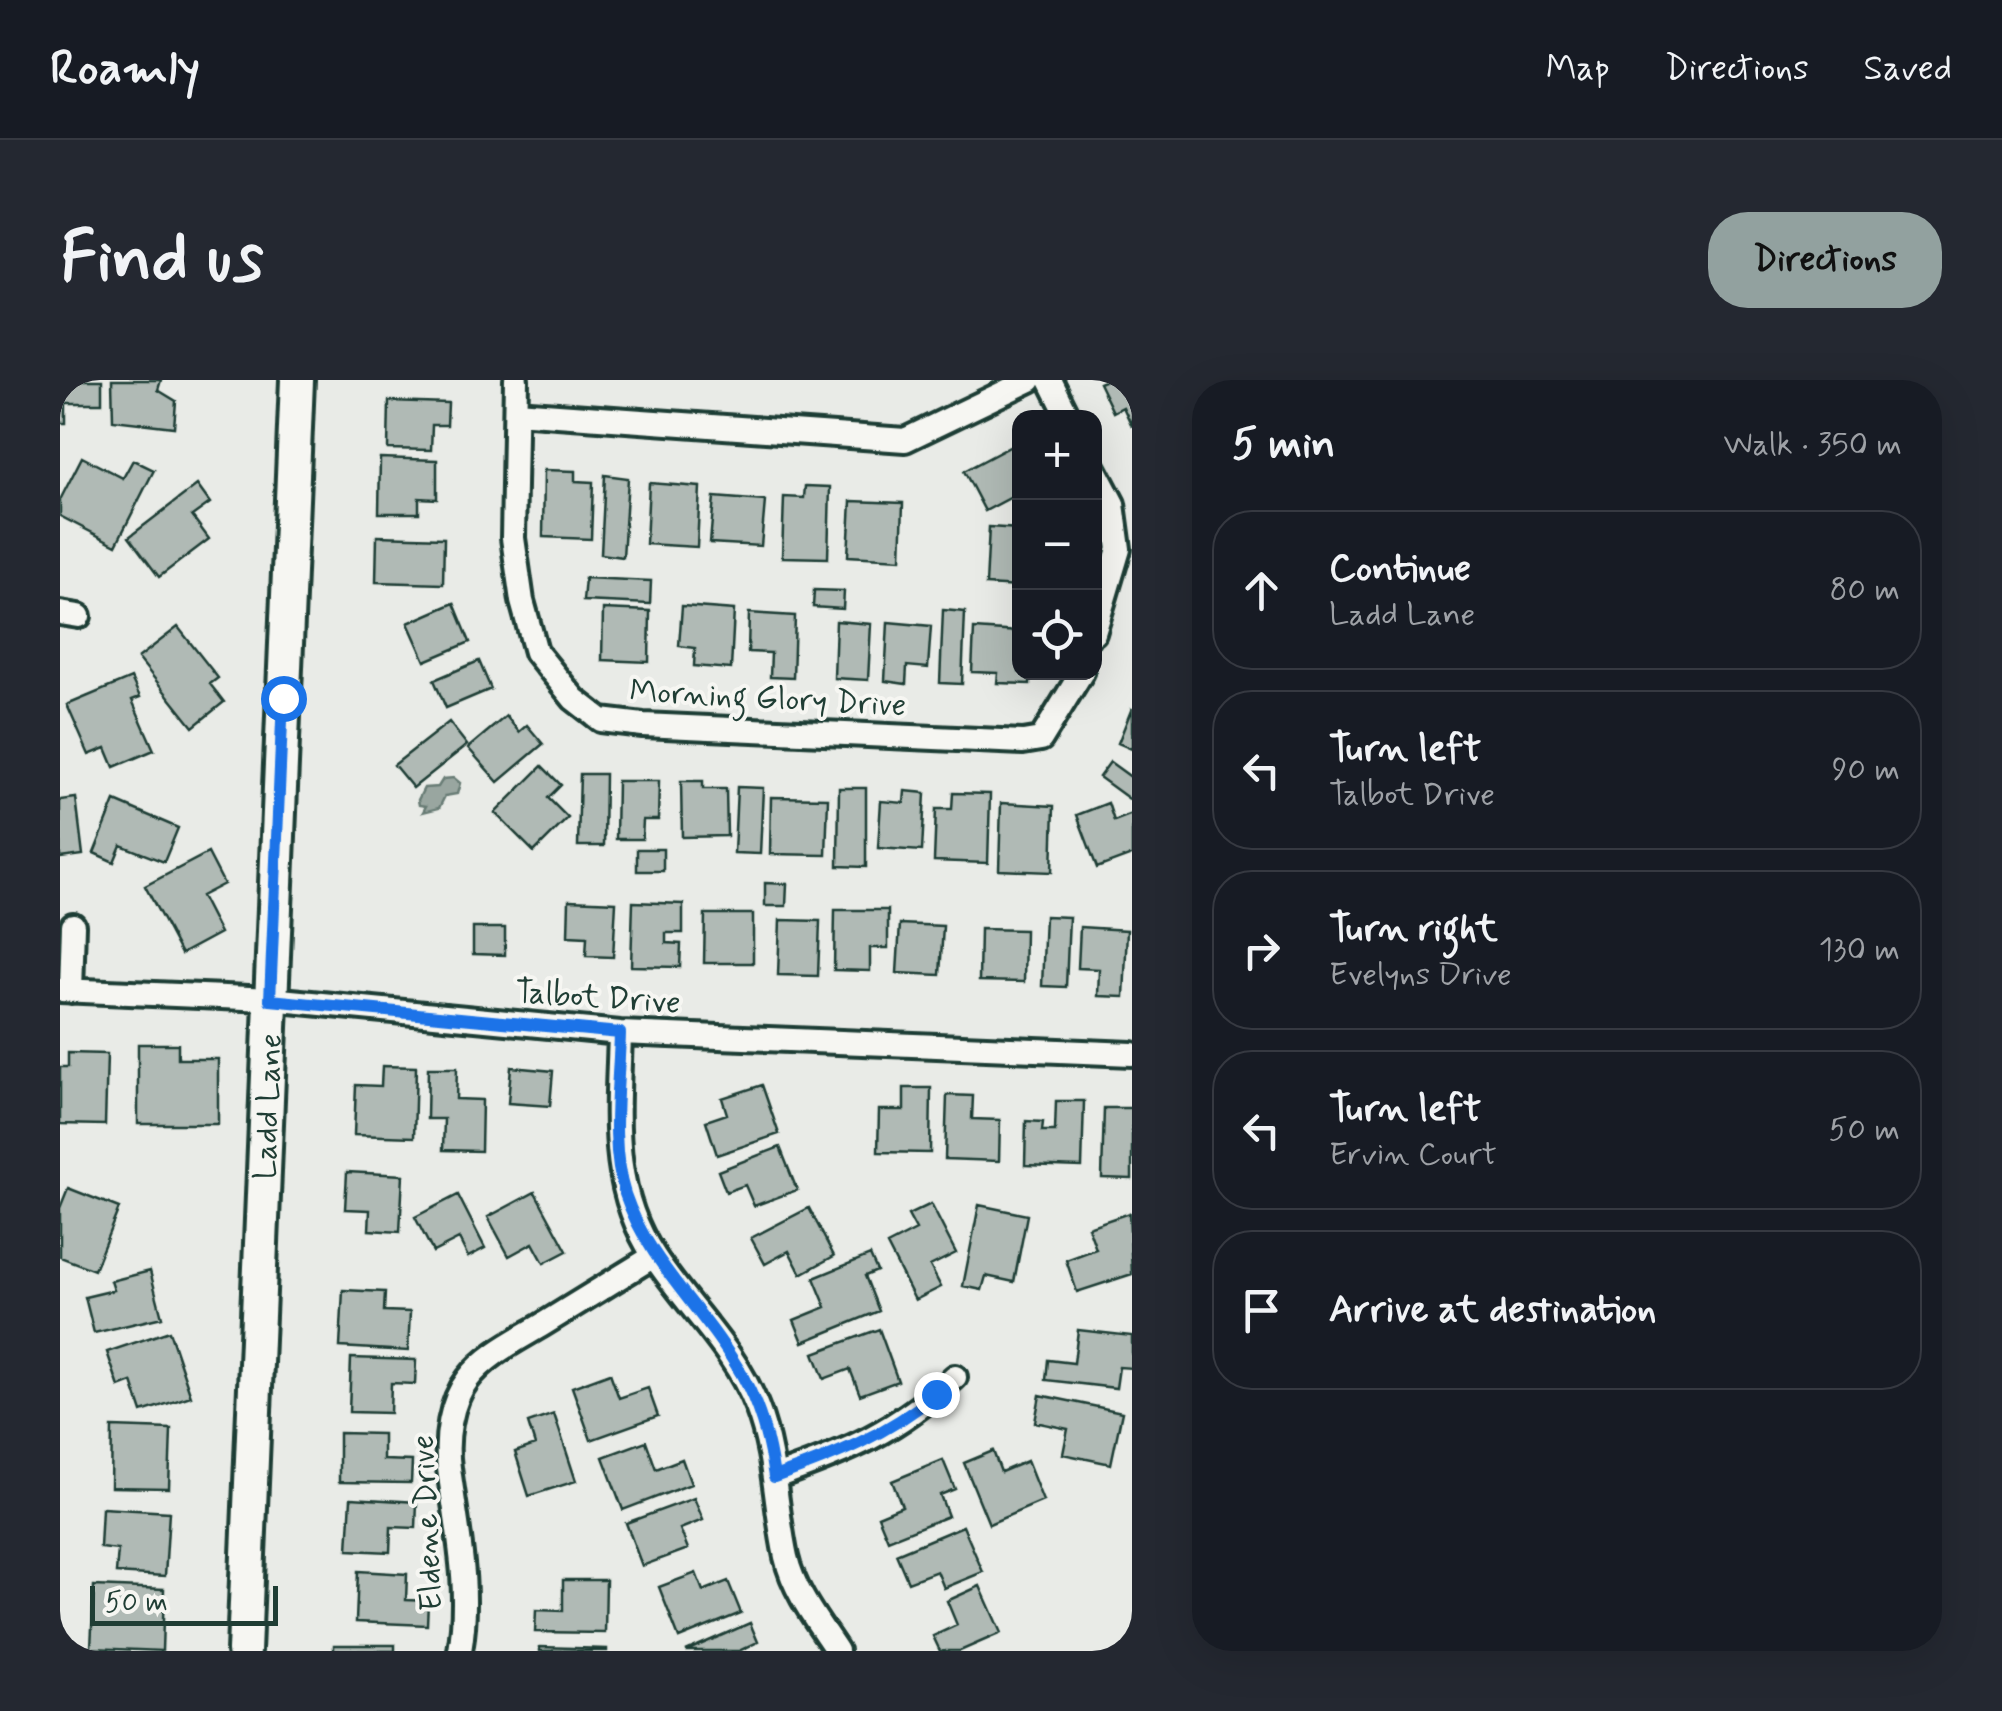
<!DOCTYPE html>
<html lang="en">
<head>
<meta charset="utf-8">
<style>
  body { margin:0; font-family:Mynerve,sans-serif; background:#242831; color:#f1f3f6 }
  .controls { position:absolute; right:30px; top:30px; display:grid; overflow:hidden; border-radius:20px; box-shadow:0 10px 40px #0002 }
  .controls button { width:90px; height:90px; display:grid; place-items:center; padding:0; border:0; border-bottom:2px solid #363941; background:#171b24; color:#f1f3f6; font:50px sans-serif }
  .scale { position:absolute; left:30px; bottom:25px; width:188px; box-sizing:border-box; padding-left:10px; border:5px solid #1f3d34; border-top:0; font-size:28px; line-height:35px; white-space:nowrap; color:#1f3d34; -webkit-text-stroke:8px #f6f6f2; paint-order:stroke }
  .stop { position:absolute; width:30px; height:30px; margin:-22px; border:8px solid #1a73e8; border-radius:50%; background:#fff }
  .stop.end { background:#1a73e8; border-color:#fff; box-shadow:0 2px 10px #0008 }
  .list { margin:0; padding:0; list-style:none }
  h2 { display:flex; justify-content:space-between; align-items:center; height:130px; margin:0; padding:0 40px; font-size:42px }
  h2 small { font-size:32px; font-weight:400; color:#9ea1a6 }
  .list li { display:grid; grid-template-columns:65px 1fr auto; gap:30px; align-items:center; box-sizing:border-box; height:160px; margin:0 20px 20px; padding:0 20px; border:2px solid #363941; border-radius:40px }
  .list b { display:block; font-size:38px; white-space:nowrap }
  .list p { margin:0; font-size:32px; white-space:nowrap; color:#9ea1a6 }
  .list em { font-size:32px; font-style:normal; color:#9ea1a6 }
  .icon { flex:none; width:55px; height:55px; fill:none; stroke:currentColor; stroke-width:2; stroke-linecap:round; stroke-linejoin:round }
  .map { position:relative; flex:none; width:1072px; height:1271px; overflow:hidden; border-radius:40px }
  header { display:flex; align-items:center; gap:60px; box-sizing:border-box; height:140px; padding:0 50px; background:#171b24; border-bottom:2px solid #363941 }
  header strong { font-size:48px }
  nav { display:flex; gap:55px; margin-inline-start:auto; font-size:35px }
  .intro { display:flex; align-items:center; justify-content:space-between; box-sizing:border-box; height:240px; padding:0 60px }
  h1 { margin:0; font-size:70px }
  .button { padding:25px 45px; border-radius:40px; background:#92a19f; color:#111; font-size:35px; font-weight:700 }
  main { display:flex; gap:60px; padding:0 60px }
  aside { flex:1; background:#171b24; border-radius:40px; box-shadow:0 10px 40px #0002 }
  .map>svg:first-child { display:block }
  .water { fill:#99a6a0; stroke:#687c75; stroke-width:2.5 }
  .building { fill:#b0bab5; stroke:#1f3d34; stroke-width:2.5 }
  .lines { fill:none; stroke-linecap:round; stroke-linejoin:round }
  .street-casing { stroke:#1f3d34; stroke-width:30 }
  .secondary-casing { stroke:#1f3d34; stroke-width:40 }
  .street { stroke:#f6f6f2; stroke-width:22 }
  .secondary { stroke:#f6f6f2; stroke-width:32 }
  .route { stroke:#1a73e8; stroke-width:12 }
  .labels { text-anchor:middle; stroke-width:8; stroke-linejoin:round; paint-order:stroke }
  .street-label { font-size:32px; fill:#1f3d34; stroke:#f6f6f2 }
</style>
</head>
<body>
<header>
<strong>Roamly</strong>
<nav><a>Map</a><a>Directions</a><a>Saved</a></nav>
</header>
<div class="intro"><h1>Find us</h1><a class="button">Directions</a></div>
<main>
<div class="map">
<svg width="1072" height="1271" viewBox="0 0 1072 1271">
  <rect width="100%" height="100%" fill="#e9ebe7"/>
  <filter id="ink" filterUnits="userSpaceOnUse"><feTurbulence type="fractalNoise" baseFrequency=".01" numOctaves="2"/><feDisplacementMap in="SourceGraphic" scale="20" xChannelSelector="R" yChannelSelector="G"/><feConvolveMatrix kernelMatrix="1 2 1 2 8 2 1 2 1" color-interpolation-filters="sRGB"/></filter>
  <g filter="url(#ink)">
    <path class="water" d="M394 398 400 403 397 414 385 416 379 428 363 432 366 426 359 425 358 420 364 408 378 407 383 399Z"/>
    <path class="building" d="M0 0H42V23H6V43H0Z
      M52 0H101L98 10 116 21 114 47 53 40Z
      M1046 0H1072V46L1063 27 1053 32 1039 3Z
      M329 21 388 23 387 45H372L371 70 328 69Z
      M957 63 959 113 925 131 904 91Z
      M22 77 63 98 73 80 94 90 56 165 0 136V120Z
      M320 78 377 80V119L359 118V133H319Z
      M484 90 515 91V101L533 102 531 159 483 157Z
      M545 95 568 98 563 177 541 174Z
      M589 103 640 107 637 167 586 164Z
      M137 105 150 123 132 136 149 159 99 197 69 157Z
      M745 106 770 107 768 178 722 177 724 117 744 118Z
      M654 117 705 121 701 166 650 163Z
      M791 121 843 123 841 179 788 176Z
      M929 147 959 149V207L926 205Z
      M317 156 384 158 383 204 316 202Z
      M525 198 591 201 590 224 523 221Z
      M754 210 784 211 783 229 753 227Z
      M394 223 410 262 365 281 348 243Z
      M622 226 674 230 671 289 634 286 635 268 619 266Z
      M543 229 590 231 589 282 542 280Z
      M883 230 905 232 902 304 880 303Z
      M689 233 735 236 733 298 710 297 711 273 688 272Z
      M776 241 811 244 808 300 774 298Z
      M828 242 871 246 868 288 847 286 846 304 825 301Z
      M118 247 158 298 150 304 164 322 133 347 78 278Z
      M914 249 959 252V292H970V304L937 303 938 293 912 292Z
      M419 281 431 309 386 328 374 300Z
      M71 298 80 317 72 320 94 370 54 387 46 368 29 375 7 325Z
      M1072 328V369L1058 363Z
      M446 336 459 352 467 345 483 364 438 402 408 368Z
      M389 342 407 365 353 408 334 385Z
      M1050 382 1072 398V421L1039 397Z
      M482 386 501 405 488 418 508 438 474 472 435 433Z
      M520 394H545L544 466H518Z
      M557 401H599L598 440H583L582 459H556Z
      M621 401H643V409H666L667 456 622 457Z
      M677 407 703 408 700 474 674 473Z
      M779 408H806V487L778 486Z
      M845 411 865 413 862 471 818 468 821 421 844 423Z
      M893 413 930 414 928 483 874 481 876 429H892Z
      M711 417 768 418 766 475 710 474Z
      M16 418 23 475 0 478V420Z
      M55 421 118 448 104 482 61 465 54 482 34 473Z
      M941 423 994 426 992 492 939 490Z
      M1048 423 1054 441 1072 434V475L1037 488 1017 435Z
      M577 469H603V491H577Z
      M148 473 164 504 141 516 160 553 121 574 85 506Z
      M705 503 727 504 726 526H705Z
      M509 520 556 522 553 577 526 576 527 557 508 556Z
      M573 522 623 524V553H606V563L621 564 620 587 571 586Z
      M775 530H828V568H810V591L774 590Z
      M645 534H693V583H644Z
      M985 536 1009 537 1006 607 982 606Z
      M720 540 760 541 758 596 718 595Z
      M840 544 883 546 880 595 837 593Z
      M1020 547 1067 550 1064 617 1038 616 1039 589 1018 588Z
      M413 548H445V575L413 574Z
      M920 549 965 550 964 602 919 601Z
      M78 664H118V679H158V744H78Z
      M8 673 47 674 45 745 0 744V687H8Z
      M322 686 356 687 354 757 294 755 296 705 321 706Z
      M451 687 493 691 490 726 448 723Z
      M368 688H397L396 719 422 720 421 771 383 770 384 739H367Z
      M702 705 719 754 657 775 646 741 667 734 662 718Z
      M844 708H871L870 773 818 772 819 730H844Z
      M887 715 913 716 912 739 940 740 939 781 885 779Z
      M996 721H1024L1022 787 965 785 966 741 983 742 982 751H995Z
      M1044 728H1072V799L1042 798Z
      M720 767 737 810 694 826 685 805 666 812 658 791Z
      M287 792 343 795 340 852 309 850 310 830 285 829Z
      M8 808 59 828 34 890 0 877V828Z
      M475 812 507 871 484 883 473 863 449 876 428 837Z
      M398 815 425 868 408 877 399 859 373 872 355 837Z
      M871 824 896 873 870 886 881 907 855 920 827 865 856 850 848 835Z
      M919 825 967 835 954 902 926 896 922 910 903 906Z
      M749 828 774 876 741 894 729 871 705 884 691 858Z
      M1069 833 1072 894 1017 912 1006 880 1036 869 1028 847Z
      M810 875 817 891 805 896 819 931 743 962 734 940 766 927 754 898Z
      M90 891 102 937 34 953 25 917 54 910 51 901Z
      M283 910 325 912 324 931 350 932 348 971 280 967Z
      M819 949 838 1001 800 1015 790 989 764 999 754 973Z
      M1018 950 1072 956V988L1059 987 1056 1008 986 1000 988 980 1014 983Z
      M109 951 131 1016 82 1032 72 1002 59 1007 47 972Z
      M291 978 356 980 355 1004 331 1003 330 1033 289 1032Z
      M550 993 559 1018 588 1008 598 1036 531 1060 512 1007Z
      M980 1015 1062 1032 1051 1084 1003 1074 1008 1049 975 1042Z
      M494 1034 516 1101 469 1116 455 1072 475 1065 468 1043Z
      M52 1047 111 1049 109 1108 51 1107Z
      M279 1053 323 1054V1080L352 1081 351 1103 279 1102Z
      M586 1061 596 1089 622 1079 631 1104 563 1130 543 1077Z
      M933 1071 941 1092 967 1081 983 1121 929 1144 904 1083Z
      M883 1080 895 1109 880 1115 888 1136 828 1160 818 1136 842 1126 832 1101Z
      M291 1118 357 1122 356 1148 331 1147 330 1172 288 1170Z
      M634 1118 643 1140 620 1149 628 1169 582 1186 566 1143Z
      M42 1128 109 1132 105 1196 56 1193 58 1170 40 1168Z
      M903 1146 923 1192 884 1208 877 1191 848 1202 836 1174Z
      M298 1191 347 1194 346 1220 368 1221 367 1245 296 1242Z
      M636 1193 643 1211 668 1201 681 1233 619 1258 599 1207Z
      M503 1200H546L545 1253 475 1252 476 1230 503 1231Z
      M34 1206 104 1209 102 1271 31 1268Z
      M920 1206 941 1253 900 1271H880L873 1256 897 1245 887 1221Z
      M690 1243 698 1262 679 1271H626Z
      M274 1265H335V1271H274Z
      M480 1267 547 1269V1271H480Z"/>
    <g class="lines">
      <defs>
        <path id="street" d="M456 0 453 158 462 221 476 272 514 319 541 340 583 345 963 362 981 359 1022 292
          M990 0 1009 38
          M456 32 845 60 970 0
          M1034 88 1053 124 1059 169 1034 253
          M0 233 19 236
          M0 610 210 619 560 653 1072 674
          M11 611 13 545
          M560 653C558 732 548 806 594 876 627 927 675 969 697 1027 716 1076 715 1127 726 1177 734 1212 758 1242 777 1271
          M715 1097C789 1071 836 1052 895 997
          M400 1271C411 1208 397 1150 389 1088 385 1060 390 1022 408 999 426 975 457 960 482 945 520 922 557 899 594 876"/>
        <g id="secondary">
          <path id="s1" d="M184 1271 237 0"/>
        </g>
      </defs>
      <use href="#street" class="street-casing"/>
      <use href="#secondary" class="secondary-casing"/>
      <use href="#street" class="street"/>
      <use href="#secondary" class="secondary"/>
    </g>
  </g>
  <g class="lines" filter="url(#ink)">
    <path class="route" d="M223 318 210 620 560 653C559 703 549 765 565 814 589 885 646 931 682 995 700 1027 709 1061 714 1097 774 1076 827 1055 876 1014"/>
  </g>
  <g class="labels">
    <g class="street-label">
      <text transform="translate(708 317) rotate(3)" y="11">Morning Glory Drive</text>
      <text transform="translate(538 616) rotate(4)" y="11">Talbot Drive</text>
      <text dy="11" stroke="none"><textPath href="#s1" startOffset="545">Ladd Lane</textPath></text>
      <text transform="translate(366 1143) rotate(-93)" y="11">Eldene Drive</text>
    </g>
  </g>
</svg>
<div class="controls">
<button>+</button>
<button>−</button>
<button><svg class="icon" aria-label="locate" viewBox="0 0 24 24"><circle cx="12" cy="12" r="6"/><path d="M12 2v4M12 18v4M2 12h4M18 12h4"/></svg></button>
</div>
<div class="scale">50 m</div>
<div class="stop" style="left:223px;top:318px"></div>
<div class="stop end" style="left:876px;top:1014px"></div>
</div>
<aside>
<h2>5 min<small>Walk · 350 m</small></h2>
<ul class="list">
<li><svg class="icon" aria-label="ahead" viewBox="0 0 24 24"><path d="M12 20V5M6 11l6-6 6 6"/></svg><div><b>Continue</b><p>Ladd Lane</p></div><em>80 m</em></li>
<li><svg class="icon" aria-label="left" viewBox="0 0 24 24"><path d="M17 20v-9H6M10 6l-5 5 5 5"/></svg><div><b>Turn left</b><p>Talbot Drive</p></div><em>90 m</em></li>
<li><svg class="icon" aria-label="right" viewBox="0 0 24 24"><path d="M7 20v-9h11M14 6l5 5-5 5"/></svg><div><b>Turn right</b><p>Evelyns Drive</p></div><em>130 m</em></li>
<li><svg class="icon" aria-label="left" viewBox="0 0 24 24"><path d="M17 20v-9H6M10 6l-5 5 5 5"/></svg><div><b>Turn left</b><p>Ervin Court</p></div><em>50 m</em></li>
<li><svg class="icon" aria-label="arrive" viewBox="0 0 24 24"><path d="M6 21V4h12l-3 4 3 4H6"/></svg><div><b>Arrive at destination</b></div></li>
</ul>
</aside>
</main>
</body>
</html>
